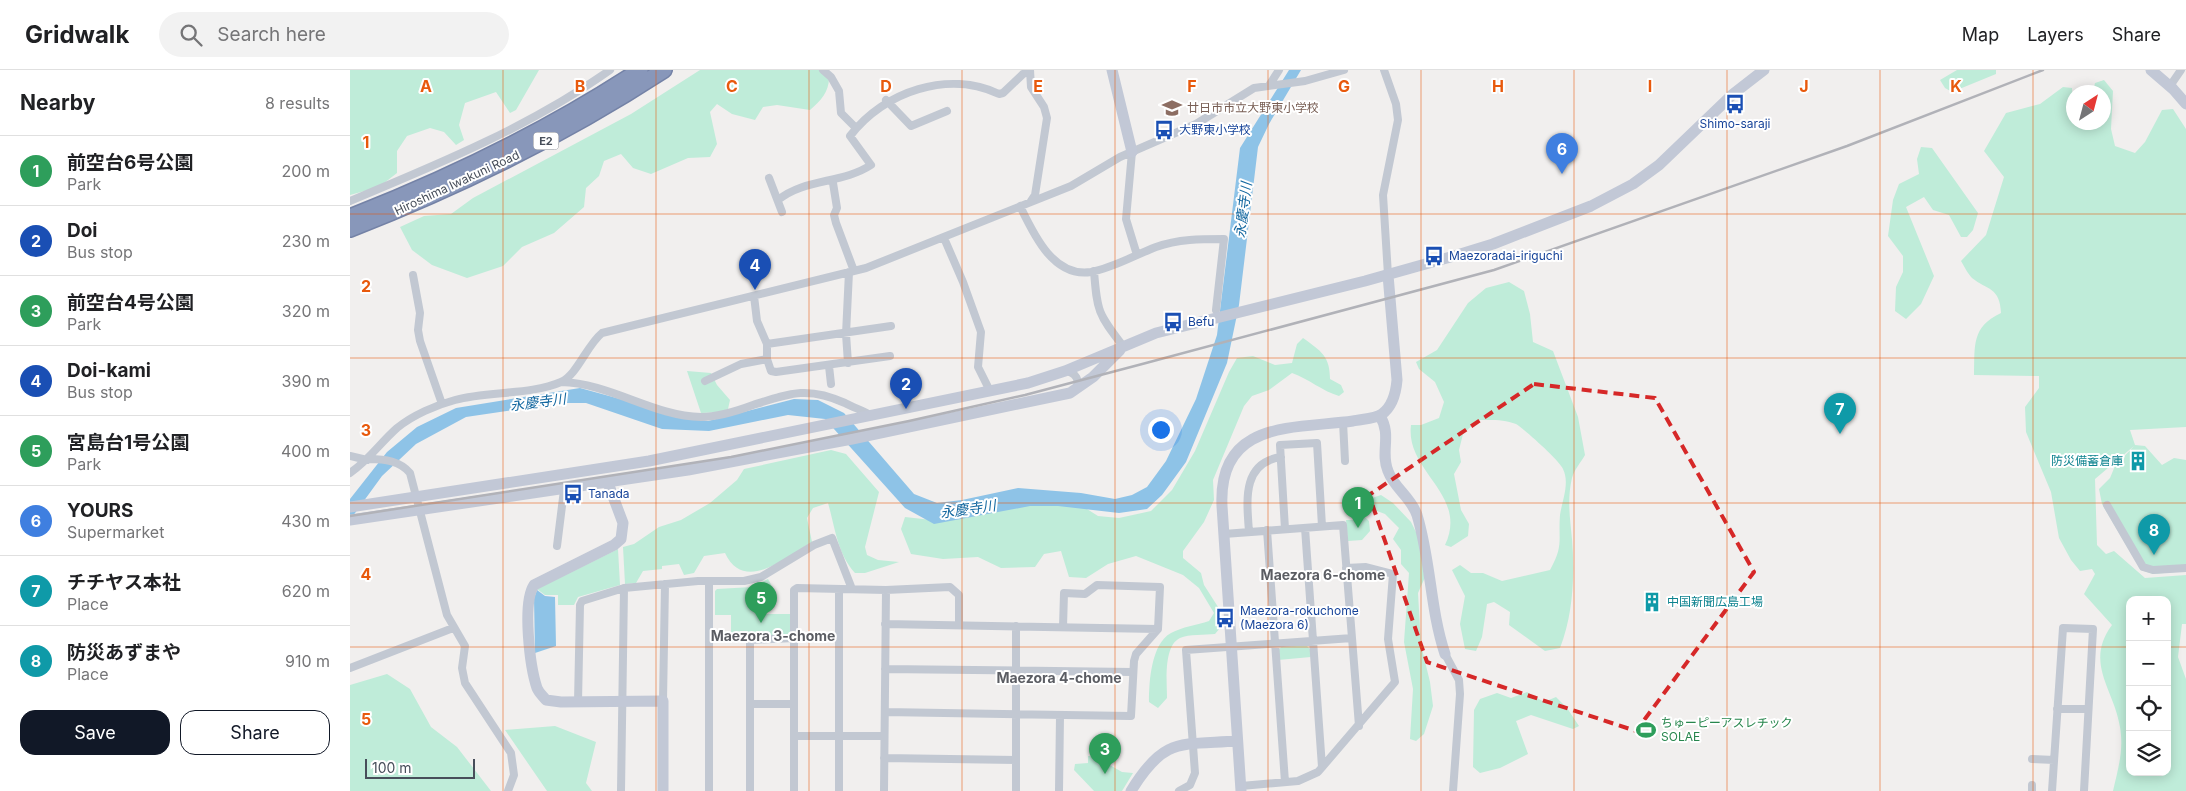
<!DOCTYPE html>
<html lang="en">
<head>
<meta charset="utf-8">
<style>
  body { margin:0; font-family:Inter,"Noto Sans JP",sans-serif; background:#f2f2f2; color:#202124 }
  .controls { position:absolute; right:15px; bottom:15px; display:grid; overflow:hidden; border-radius:10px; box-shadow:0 2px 12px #0003 }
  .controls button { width:45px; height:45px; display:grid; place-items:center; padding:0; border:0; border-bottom:1px solid #e0e0e0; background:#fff; color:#202124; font:25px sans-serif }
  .compass { position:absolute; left:1716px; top:15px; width:45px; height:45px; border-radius:50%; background:#fff; box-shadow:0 2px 12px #0003; rotate:36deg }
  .scale { position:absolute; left:15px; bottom:12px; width:110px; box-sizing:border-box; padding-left:5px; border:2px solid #474e5a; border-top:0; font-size:14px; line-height:18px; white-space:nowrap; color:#474e5a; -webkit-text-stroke:4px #fff; paint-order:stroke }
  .you { position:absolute; left:810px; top:359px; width:18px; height:18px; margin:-12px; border:4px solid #fff; border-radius:50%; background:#1a73e8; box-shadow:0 0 0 8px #1a73e833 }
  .badge { display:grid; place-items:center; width:32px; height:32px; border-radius:50%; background:#111827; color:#fff; font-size:16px; font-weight:700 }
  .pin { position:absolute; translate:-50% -41px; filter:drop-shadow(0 1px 2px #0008) }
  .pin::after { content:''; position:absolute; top:26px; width:18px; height:15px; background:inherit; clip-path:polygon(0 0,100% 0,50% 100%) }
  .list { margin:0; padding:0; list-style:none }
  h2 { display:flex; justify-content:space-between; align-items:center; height:65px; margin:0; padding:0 20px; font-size:21px }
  h2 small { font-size:16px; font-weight:400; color:#757577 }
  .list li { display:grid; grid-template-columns:32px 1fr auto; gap:15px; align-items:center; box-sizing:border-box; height:70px; padding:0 20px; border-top:1px solid #e0e0e0 }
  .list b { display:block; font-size:19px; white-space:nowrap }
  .list p { margin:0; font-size:16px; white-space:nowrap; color:#757577 }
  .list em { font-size:16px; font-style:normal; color:#757577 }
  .actions { display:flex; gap:10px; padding:15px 20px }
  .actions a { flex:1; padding:11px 0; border:1px solid #111827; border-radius:15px; text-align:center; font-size:18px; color:#111827 }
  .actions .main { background:#111827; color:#fff }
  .icon { flex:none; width:28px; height:28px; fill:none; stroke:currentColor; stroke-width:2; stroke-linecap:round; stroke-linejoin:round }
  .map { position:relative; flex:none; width:1836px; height:721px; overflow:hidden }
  header { display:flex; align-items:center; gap:30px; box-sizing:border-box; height:70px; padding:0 25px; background:#fff; border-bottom:1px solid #e0e0e0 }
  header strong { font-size:24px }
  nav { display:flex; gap:28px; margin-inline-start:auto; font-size:18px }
  .search { width:350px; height:45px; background:#f2f2f2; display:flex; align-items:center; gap:12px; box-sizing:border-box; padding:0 18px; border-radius:28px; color:#757577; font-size:19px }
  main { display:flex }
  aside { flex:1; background:#fff }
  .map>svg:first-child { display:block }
  .green { fill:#bfecd9; fill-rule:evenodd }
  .water { fill:#8ec3e7 }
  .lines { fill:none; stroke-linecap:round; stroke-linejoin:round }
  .highway-casing { stroke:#7482a6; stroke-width:18 }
  .street { stroke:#c2c8d2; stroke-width:8 }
  .secondary { stroke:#c2c8d6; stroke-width:11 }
  .highway { stroke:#8897ba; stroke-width:15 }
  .rail { stroke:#b1b2b8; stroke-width:2.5 }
  .marked { fill:none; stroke:#d62828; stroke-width:4; stroke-dasharray:10 6; stroke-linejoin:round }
  .grid { fill:none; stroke:#e8590c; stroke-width:1; stroke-opacity:0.55 }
  .labels { text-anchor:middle; stroke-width:4; stroke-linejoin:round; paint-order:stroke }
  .shield { fill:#fff; stroke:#7e838c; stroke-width:1 }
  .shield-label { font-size:11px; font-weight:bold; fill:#474e5a }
  .education-label { font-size:12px; fill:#785e54; stroke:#fff; text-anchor:start }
  .transit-label { font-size:12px; fill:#164399; stroke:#fff; text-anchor:start }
  .street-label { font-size:12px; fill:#474e5a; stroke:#fff }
  .culture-label { font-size:12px; fill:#0d838f; stroke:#fff; text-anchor:end }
  .leisure-label { font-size:12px; fill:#27864d; stroke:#fff; text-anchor:start }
  .water-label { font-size:14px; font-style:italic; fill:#1468a0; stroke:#fff }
  .neighbourhood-label { font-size:14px; font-weight:bold; fill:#5b5d63; stroke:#fff }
  .grid-label { font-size:16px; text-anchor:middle; font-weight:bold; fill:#e8590c; stroke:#fff; stroke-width:4; stroke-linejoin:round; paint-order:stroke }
</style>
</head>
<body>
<header>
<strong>Gridwalk</strong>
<div class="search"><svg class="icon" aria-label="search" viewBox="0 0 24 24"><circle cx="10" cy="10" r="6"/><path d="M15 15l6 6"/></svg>Search here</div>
<nav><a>Map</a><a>Layers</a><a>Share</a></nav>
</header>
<main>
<aside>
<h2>Nearby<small>8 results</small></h2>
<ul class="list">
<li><span class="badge" style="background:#2e9e5b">1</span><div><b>前空台6号公園</b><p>Park</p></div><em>200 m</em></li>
<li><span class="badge" style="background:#1a4fb4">2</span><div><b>Doi</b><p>Bus stop</p></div><em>230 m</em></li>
<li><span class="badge" style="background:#2e9e5b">3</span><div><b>前空台4号公園</b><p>Park</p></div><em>320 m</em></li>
<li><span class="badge" style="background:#1a4fb4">4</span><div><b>Doi-kami</b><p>Bus stop</p></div><em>390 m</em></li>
<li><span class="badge" style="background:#2e9e5b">5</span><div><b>宮島台1号公園</b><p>Park</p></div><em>400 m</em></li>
<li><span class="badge" style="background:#3f7fe0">6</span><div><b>YOURS</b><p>Supermarket</p></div><em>430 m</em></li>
<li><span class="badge" style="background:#0f9aa8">7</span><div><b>チチヤス本社</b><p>Place</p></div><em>620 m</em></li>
<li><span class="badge" style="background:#0f9aa8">8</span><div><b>防災あずまや</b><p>Place</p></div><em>910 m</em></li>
</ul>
<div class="actions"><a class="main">Save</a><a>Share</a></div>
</aside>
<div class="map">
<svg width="1836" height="721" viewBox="0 0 1836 721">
  <rect width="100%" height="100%" fill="#f1efee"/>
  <path class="green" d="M0 0H189L166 40 160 43 146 22 115 33 109 55 114 70 106 75 94 62 80 58 57 66 47 81V103L29 117 0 125Z
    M350 0H478C482 18 473 29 460 40L427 35 413 37 405 50 382 44 367 34 360 42 367 74 360 87 338 88 301 104 283 98 271 84 254 91 249 106 236 118 234 137 204 163 172 177 153 196 117 208 82 195 62 180 50 157 74 146 101 144 123 128 281 44Z
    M1607 0H1646V4L1602 22 1595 18 1590 10Z
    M1754 10 1763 21 1761 59 1765 76 1785 83 1795 72 1812 40 1823 39 1836 59V357L1780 360 1785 375 1795 376 1812 395 1824 388 1836 390V501L1803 504 1791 500 1752 434 1749 419 1760 408 1765 396 1784 376 1745 409 1747 475 1756 484 1764 481 1795 508 1836 505V554H1832L1828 587 1836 609V721H1763C1768 699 1774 680 1770 657 1764 619 1734 593 1762 555L1734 524 1745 504 1742 499 1730 501 1721 490 1709 468 1701 422 1676 362 1675 337 1689 318V306L1624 305C1625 276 1621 257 1651 243 1650 217 1637 220 1622 208 1618 204 1614 196 1611 191L1636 165 1654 107 1634 81 1656 43 1690 34 1713 17 1722 18 1724 52H1754V22H1743L1745 13ZM1780 530H1817V702H1780Z
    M1571 77 1582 78 1628 143 1623 160 1617 167H1611L1599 145 1583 140 1574 127 1556 137 1584 206 1571 234 1556 249 1545 241 1546 217 1553 202V186L1538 166 1543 130 1549 114 1569 104 1567 89Z
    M1159 212 1174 221 1180 244 1183 272 1203 281 1228 347 1235 385C1231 392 1224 400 1222 408 1217 429 1220 448 1222 469 1225 505 1223 545 1210 578L1195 581 1159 555 1160 542 1144 532 1137 534 1132 567 1126 581 1115 579 1110 554 1115 526 1102 500 1110 495 1121 503H1133L1152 511 1200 500C1214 475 1208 471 1210 445 1212 431 1220 413 1213 399 1210 391 1173 358 1166 354 1154 349 1140 350 1128 350L1113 364 1109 380 1111 392 1104 404 1111 440 1119 454 1118 466 1101 477 1095 475C1119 424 1055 402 1061 355H1071L1089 348 1094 332 1085 312 1069 299 1066 292 1087 280 1118 233 1136 218Z
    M953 268C971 281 980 286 980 309L991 315 994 322 989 326C972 321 959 309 942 303L919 320 902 326 894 336 863 410 864 430 854 452 833 481V488L851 503 854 515 870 540 871 557 865 564C855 565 839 564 830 568 813 576 817 613 817 628L808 638 799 632C799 612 801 574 821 563 832 557 847 555 859 551L864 543 849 518 833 505 786 486 758 494 736 508 719 507 711 481 694 484 685 497 651 498 628 487 593 489 561 484 551 459 555 447 582 450 718 427 748 446 769 448 801 441 822 420 845 381 879 302 887 288 903 286 925 295 942 293 947 274Z
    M337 301 361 303 367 315 380 330 378 339 372 342 351 343Z
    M481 380 496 384 529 422 515 477 517 485 528 490 549 492 515 503H505C487 483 485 457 478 433L463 438 457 448 462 472C437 487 394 524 375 483L354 486 344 503 334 505 329 494 312 496V499L293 501 286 513 275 514 273 477 284 474 309 457 331 450 360 433 387 410 394 399Z
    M1031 425 1043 433 1061 452 1068 466 1076 505 1068 523 1071 575 1080 612 1083 636 1074 664 1066 671 1060 669 1063 619 1054 572 1059 503 1051 494V480L1043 469 1049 458 1035 444 1019 438V429Z
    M1007 440 1019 451 1020 461 1012 470 998 471 996 450H1006Z
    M268 479 270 515 228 527 224 535H208V525H195L187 519Z
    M418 509 423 518 413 528 412 544H441V565L397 566V568L381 569V545H365V521L367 519 402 517Z
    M956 575 960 579 961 587 928 590V581L931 577Z
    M37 604 60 619 81 657 107 677 141 721H0V615Z
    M1177 622 1194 632 1206 627 1217 638 1229 656 1223 659 1181 645 1166 651 1178 684 1150 698 1130 703 1123 697 1124 640 1130 629 1147 623 1161 628Z
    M205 656 246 672 236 713 242 721H197L155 660Z
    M738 686H744L772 702 783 703 772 721H744L724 700 725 694 738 693Z"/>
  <path class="water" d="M939 0H951L919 54 908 77 889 235 877 293 836 392 812 425 797 439 769 443 708 436H680L584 454 555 438 475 349 438 345 359 361 312 359 236 333H211L116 347 66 374 32 406 0 450V429L37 382 67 357 106 338 230 318 292 335 321 346 358 351 444 329 468 330 494 343 564 424 587 433 612 430 668 418 731 423 765 429 782 425 797 417 816 391 846 329 867 265 890 78Z
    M187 520 195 526 205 527 206 576 185 583 184 528Z"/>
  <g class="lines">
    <defs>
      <path id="highway" d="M0 147C102 107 199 60 290 0
        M0 159C111 116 214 65 314 0"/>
    </defs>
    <use href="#highway" class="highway-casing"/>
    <path class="street" d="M473 0 481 7 489 21 491 43 506 58
      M680 0 681 17 694 37 697 48 685 125 681 131
      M1034 0 1046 34 1048 50 1033 125 1038 205
      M920 14 929 0
      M1820 16 1831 0
      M536 30 561 56 597 41
      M782 82 776 149 787 185
      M419 108 432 142
      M483 113 487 138 484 145 486 153 504 201
      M428 130C455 108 492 114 521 95L500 66C534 21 599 0 649 24L653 23 673 4 680 1
      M0 131C89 94 181 56 260 0
      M670 136C683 163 703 208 741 202 763 198 785 185 806 177 828 169 851 169 874 169L866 240
      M594 168 613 212 631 262 628 297 640 321
      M744 201C747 241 748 244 773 276
      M63 205 70 243 68 260 70 271 92 334
      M404 226 407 251 417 274V289L421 301 426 302 540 286
      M417 274 541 256
      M498 293 496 264 499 202
      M479 296 481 314
      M715 301C726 302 731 311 725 320
      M355 311 391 294 417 289
      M211 312C260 313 303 346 351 347 369 347 387 341 403 335 440 323 458 316 495 333 504 338 513 340 522 346
      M993 352 995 391
      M0 386 17 390
      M19 389C35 389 50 391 60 403L97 545 115 576 112 598 115 613 161 683 164 705 158 721
      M0 403C19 390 30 373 47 358 63 345 86 335 105 330 137 321 181 325 211 312 227 305 237 275 252 263L516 198 721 116 770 87 846 54 904 18 955 11 994 0
      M1757 435 1793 497 1803 500 1836 498
      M955 458 972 697
      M935 459 930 375 967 373 972 456
      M917 460 935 712
      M899 462C897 432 891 393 931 387
      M874 464 993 455 1009 656
      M207 476 214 420
      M535 554 808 559
      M1095 584 1109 610 1110 624 1103 721
      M0 598 103 558
      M535 599 782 602
      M313 631 315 514
      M228 632 230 535 232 531 274 518 348 511H394L411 507 464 475 482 468 502 519
      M400 634H444
      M1707 639H1738
      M535 642 781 646 784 591 786 584 808 559 810 517 747 515 735 524 714 523 713 557
      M445 666H534
      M534 688 666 690
      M1682 689 1704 690
      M891 716 948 711 968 702 1045 612 1038 569 1043 504 1016 497 996 498
      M271 721 274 518
      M359 721V511
      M400 721V570L444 568
      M444 721V520L447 518 536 520 600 517 609 525V555
      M489 721V519
      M534 721 536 520
      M666 721V556
      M709 721 710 646
      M829 721 840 715 845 703 836 580 1002 568
      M1682 721V715
      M1702 721 1713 558 1743 559 1734 721"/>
    <path class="secondary" d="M762 0 782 82
      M1801 0 1823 19 1836 34
      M1030 346C1042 365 1030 382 1038 401 1044 418 1061 427 1067 445 1081 491 1080 539 1095 584
      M258 413 273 453 271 469 264 475 184 515C172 533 180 597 187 618 189 623 193 626 196 630L211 632 313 631V721
      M0 437 299 391 678 313 715 301 806 263 1015 211 1104 186 1143 174 1241 136 1283 114 1309 95 1383 24 1414 0
      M0 450 338 400 502 369 720 323 743 307 770 280
      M781 721C814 667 829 675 887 671
      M891 721 872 436C868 350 943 359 1003 351 1011 349 1025 349 1032 344 1043 336 1046 322 1047 310L1038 205"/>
    <use href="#highway" class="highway"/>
    <path class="rail" d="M0 446 381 387 559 351 675 325 796 293 1144 200 1497 76 1693 0"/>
  </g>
  <path class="marked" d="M1184 314 1305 328 1404 502 1286 661 1077 592 1019 425Z"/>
  <path class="grid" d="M153 0V721M306 0V721M459 0V721M612 0V721M765 0V721M918 0V721M1071 0V721M1224 0V721M1377 0V721M1530 0V721M1683 0V721M0 144H1836M0 288H1836M0 433H1836M0 577H1780M1817 577H1836"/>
  <defs>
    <symbol id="bus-bare" viewBox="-9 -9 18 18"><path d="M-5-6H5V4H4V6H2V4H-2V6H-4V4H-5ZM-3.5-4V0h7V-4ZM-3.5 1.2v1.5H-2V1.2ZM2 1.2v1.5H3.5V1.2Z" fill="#1a4fb4" stroke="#fff" stroke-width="2.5" paint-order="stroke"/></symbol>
    <symbol id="school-bare" viewBox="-9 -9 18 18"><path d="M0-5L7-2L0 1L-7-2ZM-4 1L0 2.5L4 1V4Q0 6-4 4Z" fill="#8d6e63" stroke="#fff" stroke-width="2.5" paint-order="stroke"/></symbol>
    <symbol id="building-bare" viewBox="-9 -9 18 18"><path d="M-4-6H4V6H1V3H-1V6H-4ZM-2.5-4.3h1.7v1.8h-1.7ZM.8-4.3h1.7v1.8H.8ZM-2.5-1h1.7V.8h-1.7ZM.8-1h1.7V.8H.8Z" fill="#0f9aa8" stroke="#fff" stroke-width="2.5" paint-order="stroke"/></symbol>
    <symbol id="stadium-bare" viewBox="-9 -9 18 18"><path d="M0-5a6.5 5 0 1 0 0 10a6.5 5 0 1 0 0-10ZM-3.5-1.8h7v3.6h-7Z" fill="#2e9e5b" stroke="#fff" stroke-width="2.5" paint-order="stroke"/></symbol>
  </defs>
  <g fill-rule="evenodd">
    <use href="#bus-bare" x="1371" y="20" width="28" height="28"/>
    <use href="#school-bare" x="808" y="24" width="28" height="28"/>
    <use href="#bus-bare" x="800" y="46" width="28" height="28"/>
    <use href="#bus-bare" x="1070" y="172" width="28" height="28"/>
    <use href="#bus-bare" x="809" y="238" width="28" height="28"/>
    <use href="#building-bare" x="1774" y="377" width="28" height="28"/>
    <use href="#bus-bare" x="209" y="410" width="28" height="28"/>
    <use href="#building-bare" x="1288" y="518" width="28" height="28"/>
    <use href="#bus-bare" x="861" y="534" width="28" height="28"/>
    <use href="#stadium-bare" x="1282" y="646" width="28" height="28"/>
  </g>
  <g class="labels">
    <rect class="shield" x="183.5" y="62.5" width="25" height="17" rx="4"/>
    <g class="shield-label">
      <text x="196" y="75">E2</text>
    </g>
    <g class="education-label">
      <text x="837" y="42">廿日市市立大野東小学校</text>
    </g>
    <g class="transit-label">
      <text x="1385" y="58" text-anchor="middle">Shimo-saraji</text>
      <text x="829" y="64">大野東小学校</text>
      <text x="1099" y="190">Maezoradai-iriguchi</text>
      <text x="838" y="256">Befu</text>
      <text x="238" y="428">Tanada</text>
      <text x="890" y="545">Maezora-rokuchome<tspan x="890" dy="14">(Maezora 6)</tspan></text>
    </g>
    <g class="street-label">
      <text transform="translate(107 113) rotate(-25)" y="4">Hiroshima Iwakuni Road</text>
    </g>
    <g class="culture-label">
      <text x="1773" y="395">防災備蓄倉庫</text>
      <text x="1317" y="536" text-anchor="start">中国新聞広島工場</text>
    </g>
    <g class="leisure-label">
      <text x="1311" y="657">ちゅーピーアスレチック<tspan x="1311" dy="14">SOLAE</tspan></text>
    </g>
    <g class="water-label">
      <text transform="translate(893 140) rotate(-83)" y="5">永慶寺川</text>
      <text transform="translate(188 332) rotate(-7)" y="5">永慶寺川</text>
      <text transform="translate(618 439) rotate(-8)" y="5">永慶寺川</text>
    </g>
    <g class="neighbourhood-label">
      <text x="973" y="510">Maezora 6-chome</text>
      <text x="423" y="571">Maezora 3-chome</text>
      <text x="709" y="613">Maezora 4-chome</text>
    </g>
  </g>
  <g class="grid-label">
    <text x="76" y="22">A</text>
    <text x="230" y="22">B</text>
    <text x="382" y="22">C</text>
    <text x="536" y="22">D</text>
    <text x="688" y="22">E</text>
    <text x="842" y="22">F</text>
    <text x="994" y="22">G</text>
    <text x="1148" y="22">H</text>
    <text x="1300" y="22">I</text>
    <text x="1454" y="22">J</text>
    <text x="1606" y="22">K</text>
    <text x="16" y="78">1</text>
    <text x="16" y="222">2</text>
    <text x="16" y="366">3</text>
    <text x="16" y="510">4</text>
    <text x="16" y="655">5</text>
  </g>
</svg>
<div class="controls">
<button>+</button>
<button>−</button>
<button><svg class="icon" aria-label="locate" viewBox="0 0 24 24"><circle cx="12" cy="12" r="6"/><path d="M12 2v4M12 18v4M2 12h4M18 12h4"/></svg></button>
<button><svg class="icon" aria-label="layers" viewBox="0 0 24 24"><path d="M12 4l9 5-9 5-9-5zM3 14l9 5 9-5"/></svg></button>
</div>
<svg class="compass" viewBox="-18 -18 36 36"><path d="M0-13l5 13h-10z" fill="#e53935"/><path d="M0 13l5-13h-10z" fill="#757577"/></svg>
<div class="scale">100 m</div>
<div class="you"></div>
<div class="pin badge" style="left:1008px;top:458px;background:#2e9e5b">1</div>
<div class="pin badge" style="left:556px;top:339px;background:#1a4fb4">2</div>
<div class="pin badge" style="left:755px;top:704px;background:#2e9e5b">3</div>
<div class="pin badge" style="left:405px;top:220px;background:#1a4fb4">4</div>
<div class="pin badge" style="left:411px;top:553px;background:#2e9e5b">5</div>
<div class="pin badge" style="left:1212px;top:104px;background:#3f7fe0">6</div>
<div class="pin badge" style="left:1490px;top:364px;background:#0f9aa8">7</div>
<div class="pin badge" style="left:1804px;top:485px;background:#0f9aa8">8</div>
</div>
</main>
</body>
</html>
